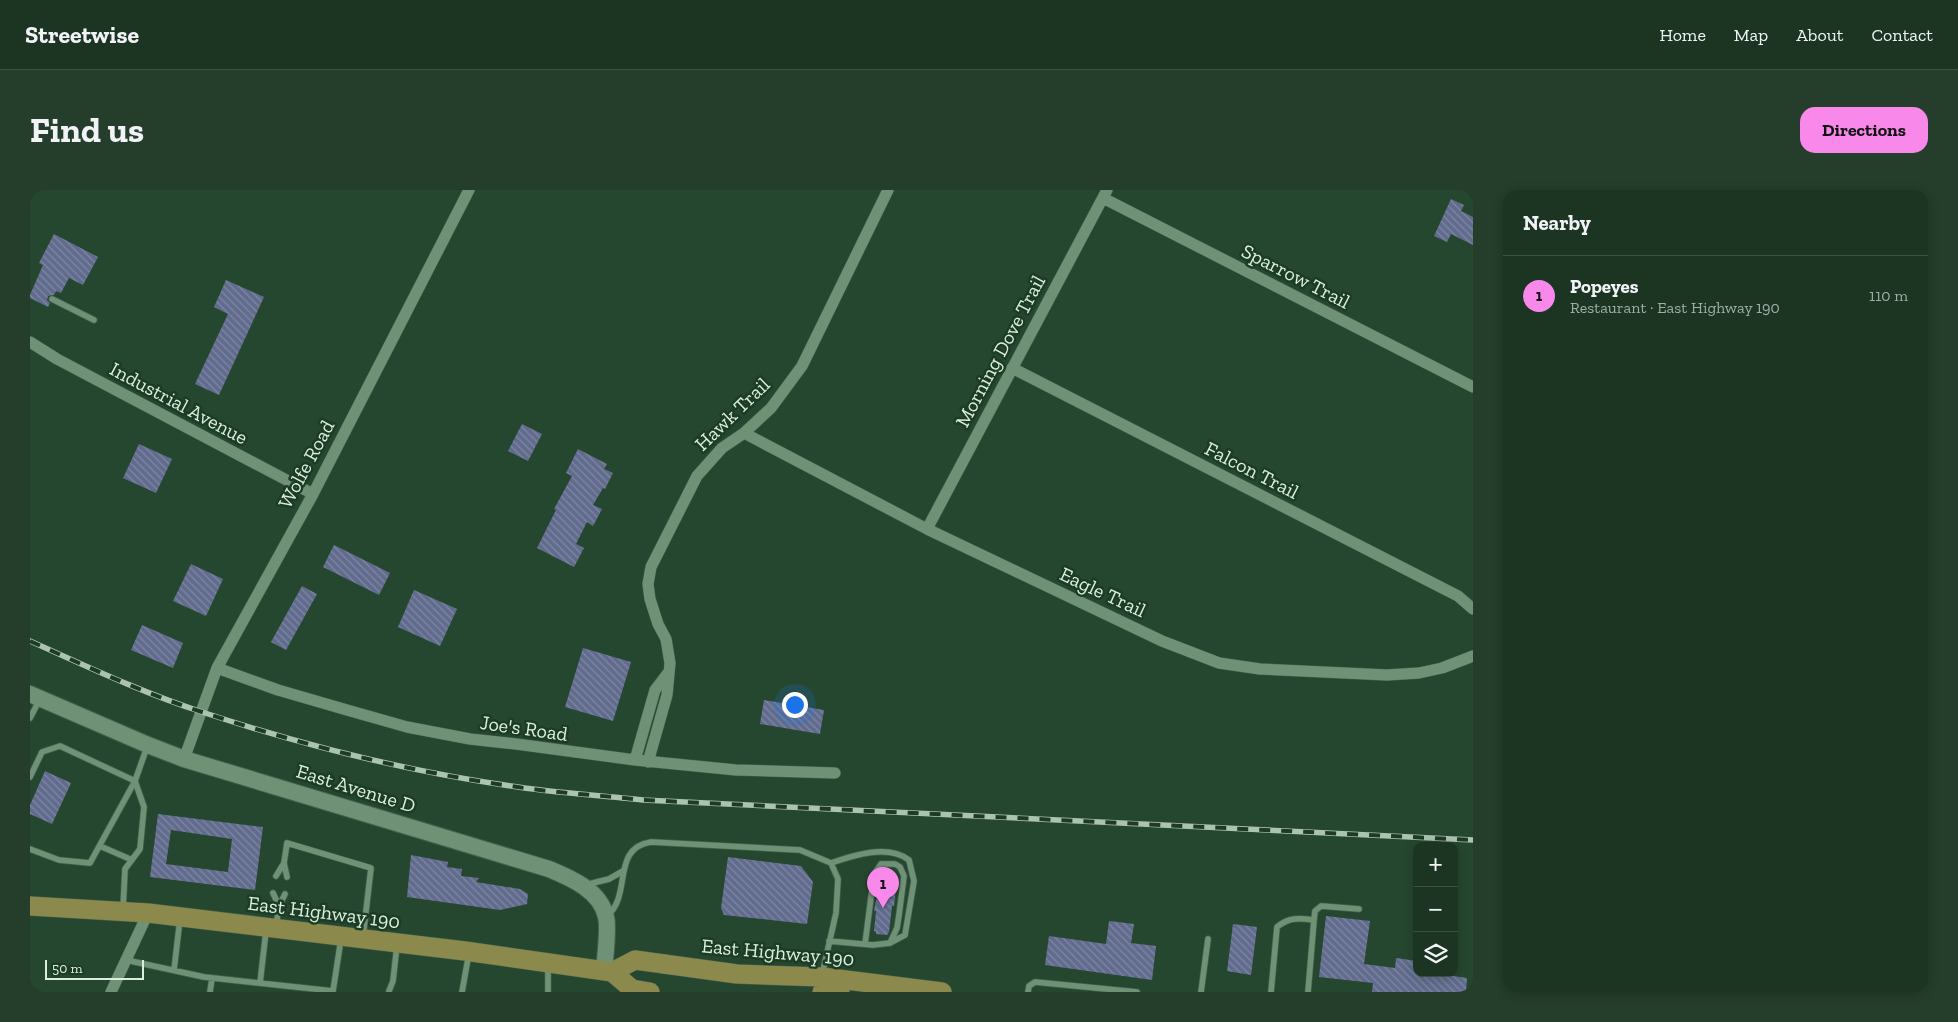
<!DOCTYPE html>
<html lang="en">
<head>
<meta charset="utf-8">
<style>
  body { margin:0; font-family:"Zilla Slab",serif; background:#253d2b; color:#f1f3f6 }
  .controls { position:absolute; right:15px; bottom:15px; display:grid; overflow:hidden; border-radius:10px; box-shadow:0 2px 12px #0003 }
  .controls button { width:45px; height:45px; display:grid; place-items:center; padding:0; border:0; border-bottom:1px solid #3a5041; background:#1c3523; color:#f1f3f6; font:25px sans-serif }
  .scale { position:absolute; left:15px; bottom:12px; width:99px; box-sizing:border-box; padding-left:5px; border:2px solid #dbeedf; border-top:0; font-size:14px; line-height:18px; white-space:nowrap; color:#dbeedf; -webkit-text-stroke:4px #1c3c25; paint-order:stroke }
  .you { position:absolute; left:764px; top:514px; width:18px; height:18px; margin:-12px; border:4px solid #fff; border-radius:50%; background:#1a73e8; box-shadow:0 0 0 8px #1a73e833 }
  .badge { display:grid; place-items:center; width:32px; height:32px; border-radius:50%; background:#f888ea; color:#111; font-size:16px; font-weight:700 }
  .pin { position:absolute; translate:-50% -41px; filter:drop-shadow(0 1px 2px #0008) }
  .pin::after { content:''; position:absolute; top:26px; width:18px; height:15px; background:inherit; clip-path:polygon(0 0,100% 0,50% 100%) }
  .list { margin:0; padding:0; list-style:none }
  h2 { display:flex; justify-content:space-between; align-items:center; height:65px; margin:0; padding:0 20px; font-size:21px }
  h2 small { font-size:16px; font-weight:400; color:#a0aba6 }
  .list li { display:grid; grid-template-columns:32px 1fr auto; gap:15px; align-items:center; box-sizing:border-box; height:80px; padding:0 20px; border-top:1px solid #3a5041 }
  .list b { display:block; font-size:19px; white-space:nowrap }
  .list p { margin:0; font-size:16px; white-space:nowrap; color:#a0aba6 }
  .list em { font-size:16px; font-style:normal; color:#a0aba6 }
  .icon { flex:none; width:28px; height:28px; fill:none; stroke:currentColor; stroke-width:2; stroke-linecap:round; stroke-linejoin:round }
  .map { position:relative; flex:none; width:1443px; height:802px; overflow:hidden; border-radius:15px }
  header { display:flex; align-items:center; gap:30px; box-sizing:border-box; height:70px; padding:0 25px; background:#1c3523; border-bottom:1px solid #3a5041 }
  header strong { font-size:24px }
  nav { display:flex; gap:28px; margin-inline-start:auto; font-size:18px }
  .intro { display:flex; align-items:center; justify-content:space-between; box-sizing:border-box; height:120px; padding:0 30px }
  h1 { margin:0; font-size:35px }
  .button { padding:12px 22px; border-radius:15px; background:#f888ea; color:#111; font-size:18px; font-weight:700 }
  main { display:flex; gap:30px; padding:0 30px }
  aside { flex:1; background:#1c3523; border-radius:15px; box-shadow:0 2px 12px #0003 }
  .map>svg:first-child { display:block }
  .building { fill:url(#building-back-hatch); fill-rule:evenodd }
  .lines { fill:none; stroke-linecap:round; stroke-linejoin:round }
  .service-casing { stroke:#46624f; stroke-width:7 }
  .minor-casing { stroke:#46624f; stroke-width:12 }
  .secondary-casing { stroke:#46624f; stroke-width:18 }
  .primary-casing { stroke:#46624f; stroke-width:20 }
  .service { stroke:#6f9277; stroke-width:5.5 }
  .minor { stroke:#6f9277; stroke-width:11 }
  .secondary { stroke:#6f9277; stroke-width:16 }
  .primary { stroke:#8b894b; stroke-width:19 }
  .rail-casing { stroke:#acc3b1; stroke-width:5.5 }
  .rail { stroke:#1c3c25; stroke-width:4; stroke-dasharray:11; stroke-linecap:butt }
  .labels { text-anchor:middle; stroke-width:5; stroke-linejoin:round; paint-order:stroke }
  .street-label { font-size:20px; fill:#dbeedf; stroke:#1c3c25 }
</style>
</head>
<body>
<header>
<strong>Streetwise</strong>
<nav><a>Home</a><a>Map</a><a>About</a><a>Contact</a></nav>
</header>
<div class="intro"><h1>Find us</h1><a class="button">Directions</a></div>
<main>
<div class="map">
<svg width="1443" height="802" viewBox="0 0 1443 802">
  <defs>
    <pattern id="building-back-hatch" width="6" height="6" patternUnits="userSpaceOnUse" patternTransform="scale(1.25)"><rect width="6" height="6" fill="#616b8d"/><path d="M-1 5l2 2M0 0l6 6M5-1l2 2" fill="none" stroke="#7e88a2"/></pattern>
  </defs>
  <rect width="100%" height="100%" fill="#26472f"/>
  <path class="building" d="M1421 9 1434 15 1431 21 1443 27V55L1421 44 1417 52 1404 46Z
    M24 44 68 67 53 95 39 88 31 103 26 101 24 105 18 106 17 110 20 113 18 117 0 108V105L13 75 9 73Z
    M196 90 234 107 189 205 165 194 198 124 184 117Z
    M492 234 512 244 498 271 478 261Z
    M109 254 142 269 126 303 93 288Z
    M548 259 577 274 574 279 583 283 575 299 573 298 563 315 572 319 563 336 557 332 546 354 554 358 544 377 507 358 526 320 524 319 542 286 536 283Z
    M304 355 360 383 349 405 293 377Z
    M161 374 193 389 176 426 143 411Z
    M272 396 287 404 256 460 241 452Z
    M384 400 427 419 410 456 368 437Z
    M112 435 153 453 143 478 101 460Z
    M553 458 601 472 583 531 535 517Z
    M734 510 794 520 790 544 730 534Z
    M15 581 41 593 22 634 0 624V615Z
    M128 624 233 637 225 700 120 687ZM141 640 202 649 198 682 136 674Z
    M381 665 418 672 417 677 432 679 431 686 449 688 446 692 490 699 498 704 497 714 470 720 377 707Z
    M698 667 771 676 783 692 777 734 694 725 691 718Z
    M850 689 867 691 864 716H862L859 742 857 745 846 744V742L844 741 846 721H844Z
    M1296 726 1340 731 1334 774 1365 778 1366 768 1387 771V783H1403L1437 788 1436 802H1342L1343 793 1289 787Z
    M1079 731 1104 734 1101 753 1126 756 1122 790 1015 775 1019 746 1076 754Z
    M1203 734 1227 737 1221 785 1197 781Z"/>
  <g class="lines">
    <defs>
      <path id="service" d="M22 109 64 130
        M0 528 9 511
        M0 587 12 562 30 556 105 591 117 557
        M70 656 102 670
        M0 659 29 670 60 673 105 591
        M246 686 254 673
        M257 687 254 673 257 653 341 678 333 747
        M555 695 579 689 593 681
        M243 703 249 716
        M93 720 95 679 110 659 114 617 105 591
        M578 725C602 704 581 658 621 652L770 660 801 673 808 689 806 723 792 785
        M246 736 249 716 255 704
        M799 751 843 755 860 753 875 745 884 691 879 670C858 654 824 665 801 673
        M835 754 844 684 851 674H865L870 677 874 686 869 725 867 738 860 753
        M96 770 174 787 303 801 311 749
        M518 775V802
        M144 780 150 729
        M230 793 236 741
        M359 801 363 791 367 755
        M180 802 182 788
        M432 802 439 763
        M998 802 999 796 1005 792 1107 802
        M1171 802 1178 749
        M1241 802 1247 737C1259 727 1269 728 1284 730L1285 721 1291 716 1329 719
        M1278 802 1284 730"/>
      <path id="minor" d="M1073 8 1443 197
        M0 152 27 169 283 304
        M982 178 1428 406 1443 419
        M714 243 897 339 1132 451 1189 473 1230 479 1357 485 1389 483 1412 478 1443 466
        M897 339 1077 0
        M187 478 248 500 317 520 377 537 440 549 486 554 605 570 706 580 805 583
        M154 569 187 478 283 304 439 0
        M605 570 625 500 638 483
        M618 572 637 505 640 473 636 449 628 434 620 409 618 394 621 377 667 286 692 258 714 243 741 218 772 176 858 0
        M81 802 118 723"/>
      <path id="secondary" d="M0 504 118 555 154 569 519 679C541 688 571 701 576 727 579 738 575 768 574 781"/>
      <path id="primary" d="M0 716 118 723 435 761 582 782 602 799 620 802
        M582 782 605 770 707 784 792 787 912 802
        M792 802H810"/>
    </defs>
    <use href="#service" class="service-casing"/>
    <use href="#minor" class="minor-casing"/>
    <use href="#secondary" class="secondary-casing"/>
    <use href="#primary" class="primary-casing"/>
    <use href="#service" class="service"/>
    <use href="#minor" class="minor"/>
    <use href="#secondary" class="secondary"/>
    <use href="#primary" class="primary"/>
    <defs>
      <path id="rail" d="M0 451C56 476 113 503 172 522 272 555 376 581 481 596 524 603 569 605 613 610L1443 650"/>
    </defs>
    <use href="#rail" class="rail-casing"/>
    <use href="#rail" class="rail"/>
  </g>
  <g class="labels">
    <g class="street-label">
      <text transform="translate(1266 86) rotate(27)" y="7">Sparrow Trail</text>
      <text transform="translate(970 161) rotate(-62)" y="7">Morning Dove Trail</text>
      <text transform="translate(149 213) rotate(28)" y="7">Industrial Avenue</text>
      <text transform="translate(702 224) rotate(-44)" y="7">Hawk Trail</text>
      <text transform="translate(276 274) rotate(-62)" y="7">Wolfe Road</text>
      <text transform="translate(1222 280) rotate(27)" y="7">Falcon Trail</text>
      <text transform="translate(1073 402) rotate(25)" y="7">Eagle Trail</text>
      <text transform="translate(494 538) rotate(8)" y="7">Joe's Road</text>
      <text transform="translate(326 598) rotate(17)" y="7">East Avenue D</text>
      <text transform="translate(294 722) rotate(7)" y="7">East Highway 190</text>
      <text transform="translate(748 762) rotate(5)" y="7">East Highway 190</text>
    </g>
  </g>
</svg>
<div class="controls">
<button>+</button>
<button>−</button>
<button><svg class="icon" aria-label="layers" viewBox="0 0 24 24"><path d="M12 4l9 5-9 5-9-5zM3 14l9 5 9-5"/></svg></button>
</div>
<div class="scale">50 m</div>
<div class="you"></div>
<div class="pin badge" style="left:853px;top:718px">1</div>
</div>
<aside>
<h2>Nearby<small></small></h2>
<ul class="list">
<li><span class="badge">1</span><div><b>Popeyes</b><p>Restaurant · East Highway 190</p></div><em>110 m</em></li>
</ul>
</aside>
</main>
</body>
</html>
